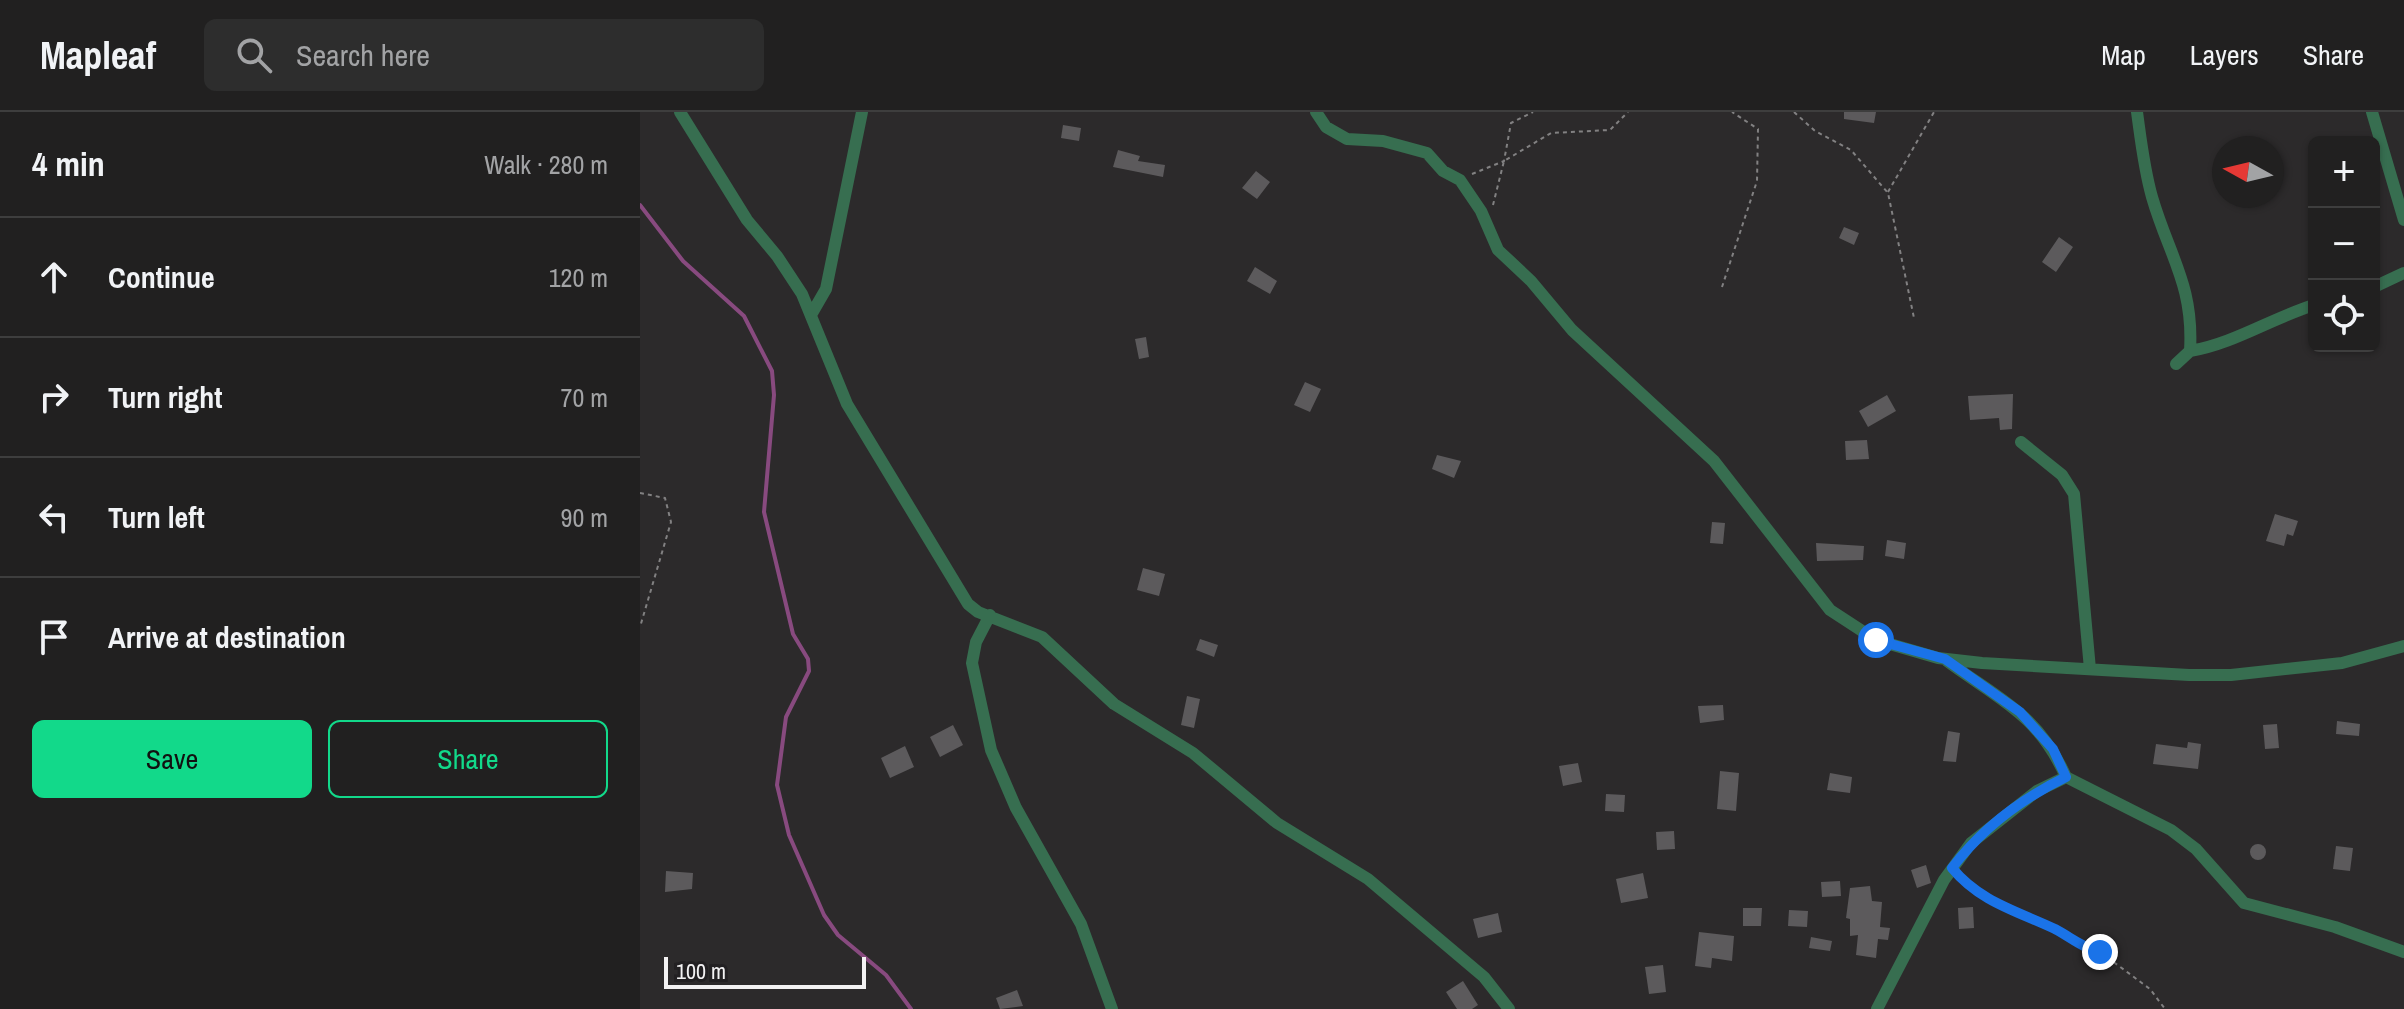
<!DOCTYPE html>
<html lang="en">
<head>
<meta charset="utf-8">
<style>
  body { margin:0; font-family:"Archivo Narrow",sans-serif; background:#2d2d2d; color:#f1f3f6 }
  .controls { position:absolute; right:24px; top:24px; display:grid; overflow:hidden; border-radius:12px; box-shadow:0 2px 6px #0004 }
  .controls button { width:72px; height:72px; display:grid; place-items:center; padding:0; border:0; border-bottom:2px solid #3e3e3e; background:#212020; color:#f1f3f6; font:40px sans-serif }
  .compass { position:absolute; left:1572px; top:24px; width:72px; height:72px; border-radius:50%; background:#212020; box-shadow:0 2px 6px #0004; rotate:278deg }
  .scale { position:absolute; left:24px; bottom:20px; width:202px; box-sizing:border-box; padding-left:8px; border:4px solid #f3f2f3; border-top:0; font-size:22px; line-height:28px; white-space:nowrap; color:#f3f2f3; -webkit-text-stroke:6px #222022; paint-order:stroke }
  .stop { position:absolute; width:24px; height:24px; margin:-18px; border:6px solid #1a73e8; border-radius:50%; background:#fff }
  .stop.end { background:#1a73e8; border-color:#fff; box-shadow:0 2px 8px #0008 }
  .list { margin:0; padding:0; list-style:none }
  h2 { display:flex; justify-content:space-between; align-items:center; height:104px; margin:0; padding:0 32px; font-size:34px }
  h2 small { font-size:26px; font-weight:400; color:#a2a3a5 }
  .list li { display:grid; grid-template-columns:52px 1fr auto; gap:24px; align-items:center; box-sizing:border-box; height:120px; padding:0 32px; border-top:2px solid #3e3e3e }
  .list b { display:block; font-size:30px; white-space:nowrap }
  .list em { font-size:26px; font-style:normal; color:#a2a3a5 }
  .actions { display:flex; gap:16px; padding:24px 32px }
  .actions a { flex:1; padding:18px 0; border:2px solid #12d98a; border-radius:12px; text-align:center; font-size:28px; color:#12d98a }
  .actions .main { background:#12d98a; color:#111 }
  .icon { flex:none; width:44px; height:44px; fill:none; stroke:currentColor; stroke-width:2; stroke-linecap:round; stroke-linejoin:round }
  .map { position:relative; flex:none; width:1764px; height:897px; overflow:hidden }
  header { display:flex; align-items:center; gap:48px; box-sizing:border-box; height:112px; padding:0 40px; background:#212020; border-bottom:2px solid #3e3e3e }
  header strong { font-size:38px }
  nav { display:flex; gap:44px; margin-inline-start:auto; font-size:28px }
  .search { width:560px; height:72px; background:#2d2d2d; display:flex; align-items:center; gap:20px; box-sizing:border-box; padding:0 28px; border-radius:12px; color:#a2a3a5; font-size:30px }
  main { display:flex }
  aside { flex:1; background:#212020 }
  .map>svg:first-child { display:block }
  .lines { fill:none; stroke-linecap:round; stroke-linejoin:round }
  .stream { stroke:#884a7f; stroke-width:4 }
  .building { fill:#5c5a5c }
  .path { stroke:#828182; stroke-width:2; stroke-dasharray:4 4; stroke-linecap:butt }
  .minor { stroke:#376e50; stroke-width:12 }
  .route { stroke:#1a73e8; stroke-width:10 }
</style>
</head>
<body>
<header>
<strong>Mapleaf</strong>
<div class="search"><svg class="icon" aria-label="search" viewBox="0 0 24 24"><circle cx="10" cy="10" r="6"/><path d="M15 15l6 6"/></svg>Search here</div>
<nav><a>Map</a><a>Layers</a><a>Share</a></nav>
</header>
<main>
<aside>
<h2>4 min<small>Walk · 280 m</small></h2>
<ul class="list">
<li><svg class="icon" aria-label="ahead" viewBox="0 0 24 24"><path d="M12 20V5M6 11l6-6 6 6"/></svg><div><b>Continue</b></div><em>120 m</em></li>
<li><svg class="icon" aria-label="right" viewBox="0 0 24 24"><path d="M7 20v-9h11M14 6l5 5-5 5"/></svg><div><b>Turn right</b></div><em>70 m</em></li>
<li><svg class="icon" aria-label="left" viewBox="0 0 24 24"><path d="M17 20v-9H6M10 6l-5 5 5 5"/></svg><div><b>Turn left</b></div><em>90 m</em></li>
<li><svg class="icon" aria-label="arrive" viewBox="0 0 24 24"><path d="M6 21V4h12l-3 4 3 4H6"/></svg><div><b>Arrive at destination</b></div></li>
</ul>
<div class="actions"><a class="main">Save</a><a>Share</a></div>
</aside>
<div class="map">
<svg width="1764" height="897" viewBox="0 0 1764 897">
  <rect width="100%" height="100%" fill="#2c2a2b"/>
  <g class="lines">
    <path class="stream" d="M0 93 43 149 104 204 132 259 134 283 124 400 153 522 168 547 169 559 146 605 137 673 149 723 184 803 198 823 246 863 271 897"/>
  </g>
  <path class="building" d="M1204 0H1236L1234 11 1204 7Z
    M423 13 441 16 439 29 421 26Z
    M478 38 500 44 498 49 525 53 523 65 473 55Z
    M616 59 630 70 617 87 602 76Z
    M1204 115 1219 121 1214 133 1199 126Z
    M1419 125 1433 135 1416 160 1402 150Z
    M615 155 637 169 630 182 607 169Z
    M506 225 509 245 499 247 495 227Z
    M665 270 681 277 670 300 654 293Z
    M1373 282 1372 317 1360 318 1359 306 1330 308 1328 284Z
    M1247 283 1256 299 1228 315 1219 299Z
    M1227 328 1229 347 1206 348 1205 329Z
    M797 343 821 349 814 366 792 357Z
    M1635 402 1658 409 1653 424 1647 422 1644 434 1626 429Z
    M1072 410 1085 411 1083 432 1070 431Z
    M1247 428 1266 431 1264 447 1245 444Z
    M1176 431 1224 434 1223 448 1177 449Z
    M503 456 525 462 519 484 497 478Z
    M560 527 578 533 574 545 556 538Z
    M547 584 560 587 554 616 541 613Z
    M1083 593 1084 608 1060 611 1058 594Z
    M1697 609 1720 612 1719 624 1696 622Z
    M1637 612 1639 636 1625 637 1623 613Z
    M313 613 323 633 300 645 290 625Z
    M1308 619 1320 621 1316 650 1303 649Z
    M1548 630 1561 632 1558 657 1513 652 1516 632 1547 636Z
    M265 634 274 655 250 666 241 646Z
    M938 651 942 670 923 674 919 654Z
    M1080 659 1099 661 1096 699 1077 697Z
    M1190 661 1212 665 1210 681 1187 678Z
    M966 682 985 683 984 700 965 699Z
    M1034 719 1035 737 1017 738 1016 720Z
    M1610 740a8 8 0 1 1 16 0a8 8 0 1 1-16 0Z
    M1696 734 1713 736 1710 759 1693 757Z
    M1286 753 1291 771 1277 776 1271 758Z
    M26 759 53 761 52 777 25 780Z
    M1003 761 1008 786 981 791 976 767Z
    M1200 769 1201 784 1182 785 1181 770Z
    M1230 774 1232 789 1242 790 1240 815 1250 816 1248 828 1238 827 1236 846 1216 843 1218 823 1210 824V807L1206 806 1210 776Z
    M1333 795 1334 816 1319 817 1318 796Z
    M1103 796H1122L1121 814H1103Z
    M1149 798 1168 799 1167 815 1148 814Z
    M858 801 862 820 838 826 833 807Z
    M1059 820 1094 824 1092 849 1072 846 1071 856 1055 854Z
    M1171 825 1192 829 1190 839 1169 836Z
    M1023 853 1026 880 1009 882 1005 855Z
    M823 869 838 893 832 897H817L806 880Z
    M377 878 383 894 360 897 356 886Z"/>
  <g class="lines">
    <path class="path" d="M1154 0 1175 19 1211 38 1248 81 1274 206
      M832 62 864 49 871 11 893 0
      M1248 80 1294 0
      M853 93 864 49 911 21 970 18 988 0
      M1082 175 1117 69 1118 17 1092 0
      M0 381 25 386 31 410 0 515
      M1321 767 1345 787 1416 818 1438 834 1460 840 1510 877 1525 897"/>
    <path class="minor" d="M40 0 107 108 137 144 162 182 207 292 328 492 338 500 402 525 474 592 553 641 637 711 728 767 844 865 869 897
      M676 0 686 15 707 27 743 29 787 41 803 59 820 68 841 99 858 138 891 169 932 218 1074 349 1190 498 1236 528 1298 546 1342 551 1549 563H1591L1702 551 1764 534
      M1497 0C1501 29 1504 57 1512 85 1529 144 1554 173 1550 239L1536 252
      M1732 0 1764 108
      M1734 175 1764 161
      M171 203 186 177 222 0
      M1550 239C1593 232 1632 206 1674 193
      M1381 330 1422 363 1434 382 1450 557
      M350 503 336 530 332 551 351 638 376 696 441 812 472 897
      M1426 665 1531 718 1556 737 1604 791 1695 815 1764 840
      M1237 897 1304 768 1331 731 1397 679 1426 665C1398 602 1360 588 1307 549"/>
  </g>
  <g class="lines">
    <path class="route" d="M1236 528 1305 547 1380 600 1413 637 1426 665C1381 687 1343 715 1312 756 1340 790 1377 799 1415 817 1432 826 1441 835 1460 840"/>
  </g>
</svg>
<div class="controls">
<button>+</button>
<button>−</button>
<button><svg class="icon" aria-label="locate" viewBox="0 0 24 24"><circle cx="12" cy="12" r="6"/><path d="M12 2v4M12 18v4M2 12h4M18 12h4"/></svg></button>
</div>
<svg class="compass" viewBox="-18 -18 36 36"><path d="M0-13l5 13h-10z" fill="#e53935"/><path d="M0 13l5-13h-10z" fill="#a2a3a5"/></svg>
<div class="scale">100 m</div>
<div class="stop" style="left:1236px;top:528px"></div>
<div class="stop end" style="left:1460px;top:840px"></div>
</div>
</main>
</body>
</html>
